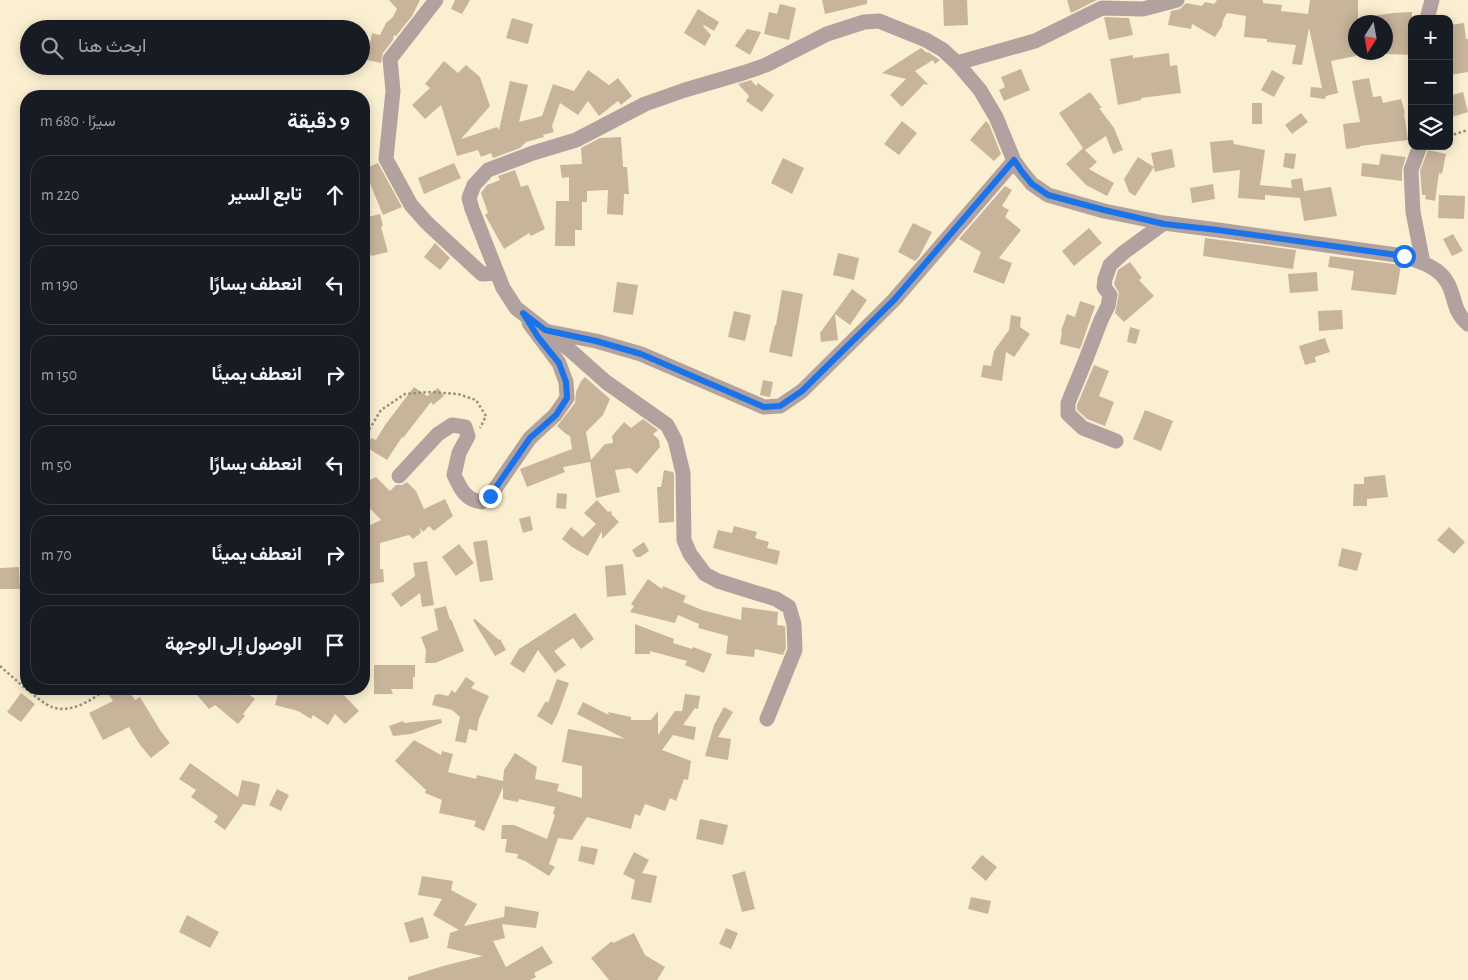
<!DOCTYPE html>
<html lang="ar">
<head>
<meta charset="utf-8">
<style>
  body { margin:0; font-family:"Alegreya Sans",Vazirmatn,sans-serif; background:#242831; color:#f1f3f6; direction:rtl }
  .controls { position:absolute; right:15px; top:15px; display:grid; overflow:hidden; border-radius:10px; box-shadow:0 2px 12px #0003 }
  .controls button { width:45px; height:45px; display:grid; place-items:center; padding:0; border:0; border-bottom:1px solid #363941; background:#171b24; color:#f1f3f6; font:25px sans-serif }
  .compass { position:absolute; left:1348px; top:15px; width:45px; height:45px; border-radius:50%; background:#171b24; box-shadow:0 2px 12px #0003; rotate:191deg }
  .stop { position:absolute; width:15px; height:15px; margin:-11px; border:4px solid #1a73e8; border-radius:50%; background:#fff }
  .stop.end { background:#1a73e8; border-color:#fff; box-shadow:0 1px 5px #0008 }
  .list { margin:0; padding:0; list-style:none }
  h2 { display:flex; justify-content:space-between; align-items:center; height:65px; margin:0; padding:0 20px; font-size:21px }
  h2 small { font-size:16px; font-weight:400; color:#9ea1a6 }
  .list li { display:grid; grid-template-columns:32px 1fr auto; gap:15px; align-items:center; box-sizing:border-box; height:80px; margin:0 10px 10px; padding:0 10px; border:1px solid #363941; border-radius:20px }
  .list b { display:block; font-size:19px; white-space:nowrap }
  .list em { font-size:16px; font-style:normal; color:#9ea1a6 }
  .icon { flex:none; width:28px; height:28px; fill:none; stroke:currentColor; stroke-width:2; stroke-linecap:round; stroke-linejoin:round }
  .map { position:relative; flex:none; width:1468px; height:980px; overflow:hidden; direction:ltr }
  .search { position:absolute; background:#171b24; box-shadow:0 2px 12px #0003; left:20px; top:20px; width:350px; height:55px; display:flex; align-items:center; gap:12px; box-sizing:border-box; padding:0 18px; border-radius:28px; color:#9ea1a6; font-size:19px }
  .panel { position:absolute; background:#171b24; box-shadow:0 2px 12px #0003; left:20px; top:90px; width:350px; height:605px; border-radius:20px; direction:rtl }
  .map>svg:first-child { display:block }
  .building { fill:#c8b49b }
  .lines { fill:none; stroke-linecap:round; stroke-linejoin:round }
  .path { stroke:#988f7b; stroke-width:2.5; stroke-dasharray:2.5 2.5; stroke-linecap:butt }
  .minor { stroke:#b1a2a0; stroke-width:15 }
  .route { stroke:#1a73e8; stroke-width:6 }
</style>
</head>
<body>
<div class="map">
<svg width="1468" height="980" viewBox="0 0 1468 980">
  <rect width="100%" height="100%" fill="#fbefd1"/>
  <path class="building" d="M389 0H420L412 16 396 36 394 35 393 40 383 53 381 63 367 60 372 33 380 35 386 23 393 17 397 9Z
    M455 0H470L462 14 451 9Z
    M822 0H867V4L825 14Z
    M943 0H967L968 25 944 26Z
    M1067 0H1097L1071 13Z
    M1217 0H1263V3L1282 5 1281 11 1308 14 1310 0H1358V22H1356V56L1331 61 1338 93 1326 96 1325 99 1310 97 1311 87 1322 88 1309 28 1302 65 1292 64 1296 45 1267 42V39L1244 37 1246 16 1227 13 1223 20 1222 26 1215 37 1192 24 1191 29 1168 25 1171 11 1180 9 1186 3 1202 6 1205 2 1214 4Z
    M780 4 796 8 789 40 764 34 769 12 777 14Z
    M698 9 719 22 714 31 704 25 703 26 711 35 705 46 684 33Z
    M1412 12V55L1386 54V22H1367L1366 17 1393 13Z
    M1104 17 1129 18 1133 35 1109 40Z
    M512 18 533 24 528 44 506 38Z
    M1464 23 1466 39H1468V72L1449 75V25Z
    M747 29 761 32 750 55 735 46Z
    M921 48 927 53 928 52 940 60 935 64 933 60 915 71 929 85 924 84 902 107 890 95 906 79 882 73Z
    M1169 53 1170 66 1177 65 1181 93 1141 98V100L1118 105 1110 59 1133 55V58Z
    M444 61 458 73 466 65 480 77 490 106 461 139 497 127 499 130 510 81 528 85 519 122 542 116 553 84 574 91 588 70 609 85 618 78 632 96 621 105 618 101 599 116 588 101 578 115 560 103 552 126 554 132 543 135 544 137 526 142 520 148 493 158 491 153 481 157 478 150 457 156 441 105 425 119 412 105 430 88 425 84Z
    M1021 69 1030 90 1004 101 999 90 1005 87 1001 77Z
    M1272 70 1285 77 1274 97 1261 90Z
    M1369 78 1373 97 1381 96 1383 103 1401 99 1405 113H1404L1408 140 1360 146V147L1346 149 1343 124 1360 122 1352 81Z
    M751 80 756 86 758 83 774 95 762 112 746 101 749 96 738 84Z
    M1090 92 1102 108H1099L1114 128 1123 150 1113 154 1106 136 1085 150 1097 162 1089 169 1114 183 1107 196 1086 185 1066 164 1083 148 1059 113Z
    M1463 92 1468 112 1449 118V96Z
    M1252 103H1262V124H1252Z
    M1301 113 1308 122 1292 134 1285 125Z
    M902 121 917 133 899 155 884 144Z
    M986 121 989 124 1001 154 994 161 970 140Z
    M621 137 623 167H627L629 194H624L623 215 607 214 608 190 587 191V202H582V230H575V246H555L556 201H569V177L562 178 560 165 582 164 581 148 600 138Z
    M1233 140 1234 144 1265 150 1260 185 1292 188 1291 180 1302 178 1304 191 1331 187 1337 216 1304 221 1300 198 1265 195V200L1238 198 1240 170 1213 173 1210 142Z
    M1172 149 1175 167 1155 172 1151 153Z
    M1428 150 1446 154 1442 174 1439 173 1435 201 1425 199 1426 195H1422L1420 171Z
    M1285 153 1296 154 1294 169 1283 167Z
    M1381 154 1406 157 1402 170V181L1361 176 1362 163 1379 165Z
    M1138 157 1154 167 1135 196 1129 192 1124 179Z
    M783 158 804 168 792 194 771 183Z
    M378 163 402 207 383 215 364 169Z
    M454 163 461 178 424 194 418 178Z
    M515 170 521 187 528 185 545 229 531 236 529 233 504 249 485 215 488 213 481 193 487 185 500 180 498 176Z
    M1213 184 1215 199 1192 203 1190 188Z
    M1005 186 1012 190 1002 206 1009 210 1005 217 1021 230 999 258 1012 263 1004 284 973 272 981 252 959 239Z
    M1439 195 1465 196 1464 219 1438 218Z
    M380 214 383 226 381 227 388 252 371 256 366 240H369L364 218Z
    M913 223 932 232 919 257 915 261 898 252Z
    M1089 228 1102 243 1074 266 1062 251Z
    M1453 234 1463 251 1452 256 1443 239Z
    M1205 238 1296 250 1293 269 1203 256Z
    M435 243 450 258 440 270 424 257Z
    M838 253 859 258 854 280 833 275Z
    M1330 256 1401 265 1396 295 1351 290 1354 271 1328 267Z
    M1130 262 1142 278 1139 280 1154 296 1124 322 1115 313 1119 293 1114 284 1118 270Z
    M1317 272 1318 291 1290 293 1288 274Z
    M617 282 638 285 633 315 613 312Z
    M852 289 867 300 850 325 835 314 838 340 821 342 820 333Z
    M782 290 803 294 792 357 769 352 775 325H776Z
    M1080 301 1095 306 1080 349 1060 344 1062 331H1061L1067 314 1075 317Z
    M1342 310 1343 329 1319 331 1318 311Z
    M734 311 751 315 745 341 728 337Z
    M1011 315 1021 317 1020 327 1030 334 1014 357 1006 352 1002 381 981 377 983 365 991 366 994 351 1009 330Z
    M1130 327 1140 330 1136 344 1127 342Z
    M1325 338 1330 352 1315 357 1316 362 1305 365 1299 346Z
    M1094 365 1109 371 1099 396 1114 402 1105 426 1087 419 1077 410V405Z
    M585 377 610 399 603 415 586 432 591 460 605 444 613 443 612 436 624 422 631 428 643 419 658 430 653 434 659 440 660 447 637 474 630 468 615 470 620 492 596 498 590 462 563 467 565 472 527 487 520 469 572 449 570 436 566 434 557 426 575 403 576 392 581 381Z
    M763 380 773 382 770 397 760 395Z
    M414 387 427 396 438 388 444 396 433 405 431 402 403 438 402 437 387 460 366 447 371 438 376 440 385 425Z
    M1145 410 1173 421 1161 451 1133 439Z
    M664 470 673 472 674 474V522L659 523 657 487H661Z
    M1385 475 1388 497 1367 499V506H1353L1354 484H1364V477Z
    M376 477 390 491 396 485H402L407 482 416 491 424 509 445 499 453 516 434 531 429 526 423 532 420 528 421 533 413 539 409 535 380 543V569H383L384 582 370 584 367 566V546L364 539V528L381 520 364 502V485L368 481Z
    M557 493 567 494 566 509 556 508Z
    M597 500 608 512 610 511 612 512 611 514 619 522 602 539V531L588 556 572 547 562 539 571 527 583 537 596 524 584 513Z
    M530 516 533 530 523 533 519 519Z
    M734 526 757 532 755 538 769 542 767 548 780 551 777 565 713 548 718 530 732 533Z
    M1449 527 1465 542 1454 554 1437 540Z
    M487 540 493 580 480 582 473 542Z
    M644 542 649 551 640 557H636L632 550Z
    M459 544 474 563 456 576 442 557Z
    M1342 548 1362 553 1357 571 1338 566Z
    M427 561 434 605 422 607 420 593 401 607 391 594 415 576 413 563Z
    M623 564 626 595 607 597 605 566Z
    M19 567 20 589H0V568Z
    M648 579 662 589 663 586 686 596 683 602 702 610 741 620 742 607 778 612 777 625 785 626 786 648 783 655 755 649 754 657 726 654 728 636 698 628 699 624 678 615 675 623 630 612 634 606 631 604Z
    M446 606 450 620 451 619 464 651 435 663H425L426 650 421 637 438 630 434 609Z
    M575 613 594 639 581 649 573 638 554 651 566 665 555 673 538 650 524 673 510 664 519 649Z
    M475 619 499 640 500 639 506 650 495 656 473 620Z
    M635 624 674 639 673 643 692 649 693 647 712 654 704 673 685 665 687 661 650 651V654H635Z
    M374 665H415V677H413V689H391L393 694H374Z
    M466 677 475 683 471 688 489 696 479 719 477 731 469 729 466 743 455 741 460 717 452 710 432 705 435 695 439 694 448 696 452 690 455 693Z
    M557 679 569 683 558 713 552 725 537 716 546 701 548 703Z
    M105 689H127L135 700 140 697 160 730 170 743 151 758 140 745 129 727 103 740 89 713 113 701Z
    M192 689H234L240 696 244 691 255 699 243 714 245 716 238 724 215 705 209 709Z
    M279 689H338L359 711 345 724 335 714 328 725 313 715 311 719 298 711 275 705Z
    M21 693 35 704 21 722 7 712Z
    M685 694 700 696 698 709 695 708 683 725 696 727 694 740 673 735 662 750 691 761 688 780 684 779 676 801 670 798 665 811 645 804 640 816 635 814 631 829 587 817 572 840 558 838 549 864 555 867 549 876 525 861 517 858 518 854 505 852 507 839H501L502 825H514L547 839 555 815 553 814 555 807 519 799 518 802 503 799V787L484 831 474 826 476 821 439 813 442 800 425 793 426 790 395 761 414 740 441 755 442 751 453 754 448 772 476 779 477 775 503 781 504 770 515 753 537 767 535 779 559 784 557 791 582 798V766L562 762 568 729 625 739 577 714 583 702 609 715 608 712 631 717V720H651L658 711V735L675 711H682Z
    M724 707 733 712 718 737 731 739 728 760 705 756 714 725Z
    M441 719 442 723 411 734 393 736 389 726 403 721 404 723Z
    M190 763 238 797 242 780 260 784 255 806 243 804 225 830 214 822 218 816 191 797 196 790 179 779Z
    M277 789 289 795 281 811 269 805Z
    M700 819 728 825 723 845 696 839Z
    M581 846 598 849 594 865 578 861Z
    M634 852 649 860 642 873 657 876 651 903 631 899 635 880 623 874Z
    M982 855 997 867 986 881 971 868Z
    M745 871 755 909 742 912 732 875Z
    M422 876 453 881 451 890 477 904 464 926 504 917 505 906 539 912 536 928 502 924 505 938 493 941 506 967 542 946 553 963 534 973 536 977 530 980H408V977L443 966 483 956 447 948 450 933 459 930 433 915 442 899 418 895Z
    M971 897 991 901 988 914 968 909Z
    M187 915 219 932 210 948 179 932Z
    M423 917 429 938 410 943 404 923Z
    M726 928 738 933 731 949 719 944Z
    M634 933 645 955 665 967 657 980H609L591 958 612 941 613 943Z"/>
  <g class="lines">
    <path class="path" d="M1449 136 1468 130
      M364 438 381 410 405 394 428 392 458 394 476 400 486 416 480 428
      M0 666 26 689
      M26 689C33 694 45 705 52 707 71 714 92 700 106 689"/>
    <path class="minor" d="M436 0 390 59 393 91 386 159 411 205 427 223 482 274 497 273
      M1427 19 1432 0
      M957 63 1035 41 1102 8 1143 9 1177 0
      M1420 146 1411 170 1413 212 1423 263
      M550 332 596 341 641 354 764 407 780 406 802 391 894 300 1014 161
      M1116 441 1083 428 1068 414V403L1086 359 1101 320 1108 306 1110 295 1104 287 1105 279 1110 265 1123 253 1164 223
      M399 476 438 434 452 425 465 427 468 436 459 453 454 475C461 489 465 500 482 502L490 496 530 438 555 415 567 398 566 382 559 363 529 323
      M767 719 795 650 794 624 789 607 776 599 718 581 705 574 690 554 684 540 683 473 675 440 667 425 606 382 570 350 516 308 503 288 472 209 469 198 474 185 488 170 533 153 576 140 645 104 685 90 743 73 766 65 827 34 864 22 879 21 926 40 943 50 957 63 980 90 996 117 1014 161 1022 172 1032 184 1048 195 1104 211 1164 223 1218 230 1404 256C1420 262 1439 267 1447 282 1456 297 1452 310 1468 324"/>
  </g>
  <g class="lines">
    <path class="route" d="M490 496 530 438 556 415 567 398 566 382 559 363 538 337 523 313 545 330 596 341 641 354 764 407 780 406 802 391 894 300 1014 160 1022 172 1032 184 1048 195 1104 210 1164 224 1218 230 1404 256"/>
  </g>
</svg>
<div class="controls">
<button>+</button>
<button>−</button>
<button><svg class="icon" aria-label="layers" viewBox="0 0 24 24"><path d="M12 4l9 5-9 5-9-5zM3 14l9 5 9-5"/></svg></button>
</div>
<svg class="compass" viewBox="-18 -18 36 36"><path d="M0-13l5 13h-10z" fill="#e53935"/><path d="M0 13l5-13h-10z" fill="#9ea1a6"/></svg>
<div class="stop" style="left:1404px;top:256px"></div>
<div class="stop end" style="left:490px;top:496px"></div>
<div class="search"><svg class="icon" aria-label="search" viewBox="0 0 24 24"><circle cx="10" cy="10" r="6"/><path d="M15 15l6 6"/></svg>ابحث هنا</div>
<section class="panel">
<h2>9 دقيقة<small>سيرًا · 680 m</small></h2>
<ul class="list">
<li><svg class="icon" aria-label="ahead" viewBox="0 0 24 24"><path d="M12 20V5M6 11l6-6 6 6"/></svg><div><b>تابع السير</b></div><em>220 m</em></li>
<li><svg class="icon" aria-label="left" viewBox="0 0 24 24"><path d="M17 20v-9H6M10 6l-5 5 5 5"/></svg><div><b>انعطف يسارًا</b></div><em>190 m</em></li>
<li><svg class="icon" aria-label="right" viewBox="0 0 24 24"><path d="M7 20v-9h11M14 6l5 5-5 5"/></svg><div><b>انعطف يمينًا</b></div><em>150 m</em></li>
<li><svg class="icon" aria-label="left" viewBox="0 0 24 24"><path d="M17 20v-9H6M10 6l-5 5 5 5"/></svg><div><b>انعطف يسارًا</b></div><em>50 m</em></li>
<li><svg class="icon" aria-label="right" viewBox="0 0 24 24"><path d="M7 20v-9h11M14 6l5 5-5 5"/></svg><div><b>انعطف يمينًا</b></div><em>70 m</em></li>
<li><svg class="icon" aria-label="arrive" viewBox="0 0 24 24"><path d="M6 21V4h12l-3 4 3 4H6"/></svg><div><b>الوصول إلى الوجهة</b></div></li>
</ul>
</section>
</div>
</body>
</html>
